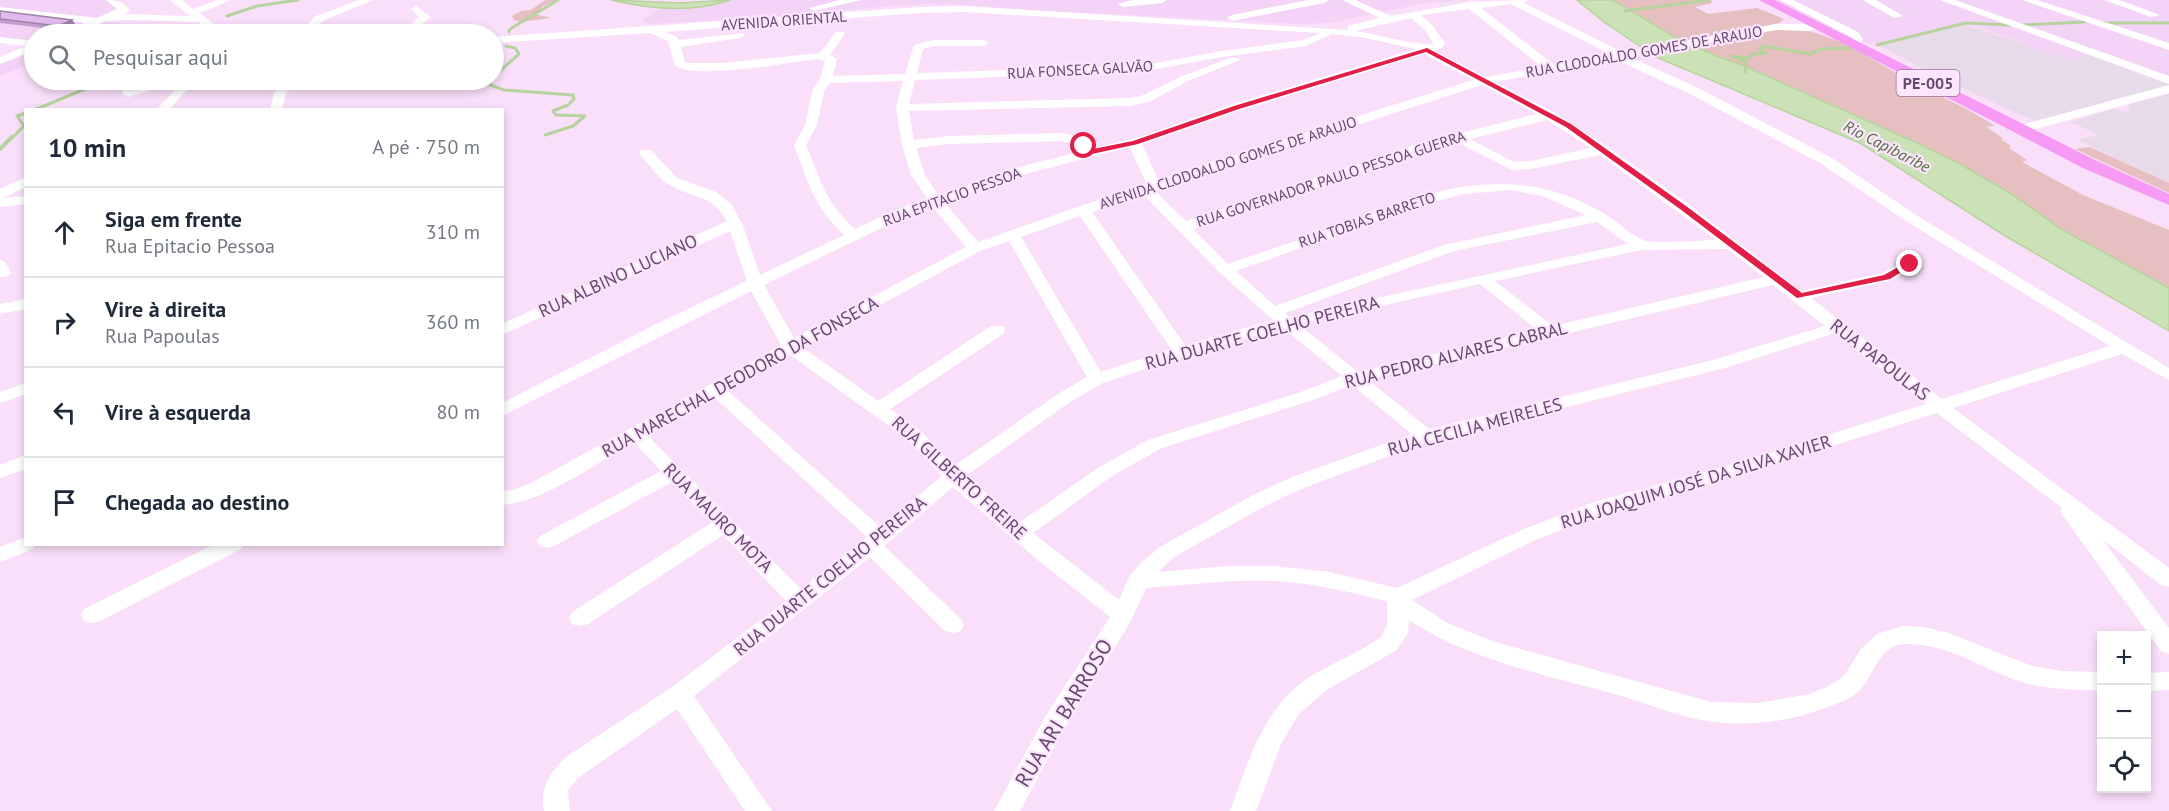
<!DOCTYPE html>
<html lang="pt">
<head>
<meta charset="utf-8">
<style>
  body { margin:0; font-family:"PT Sans",sans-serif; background:#f6f6f7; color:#1f2937 }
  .controls { position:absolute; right:18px; bottom:18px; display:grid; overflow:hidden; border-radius:0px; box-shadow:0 3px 9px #0003 }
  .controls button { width:54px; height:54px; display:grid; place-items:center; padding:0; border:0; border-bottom:2px solid #e0e1e3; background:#fff; color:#1f2937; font:30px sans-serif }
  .stop { position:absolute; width:18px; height:18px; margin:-14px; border:4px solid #e11d48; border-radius:50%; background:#fff }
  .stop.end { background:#e11d48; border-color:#fff; box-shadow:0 2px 6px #0008 }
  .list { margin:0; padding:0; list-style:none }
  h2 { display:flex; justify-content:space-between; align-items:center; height:78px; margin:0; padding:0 24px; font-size:26px }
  h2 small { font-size:20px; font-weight:400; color:#747a83 }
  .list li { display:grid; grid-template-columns:39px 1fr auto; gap:18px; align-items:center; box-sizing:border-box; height:90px; padding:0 24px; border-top:2px solid #e0e1e3 }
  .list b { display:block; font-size:22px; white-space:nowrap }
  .list p { margin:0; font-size:20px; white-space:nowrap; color:#747a83 }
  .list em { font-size:20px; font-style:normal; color:#747a83 }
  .icon { flex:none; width:33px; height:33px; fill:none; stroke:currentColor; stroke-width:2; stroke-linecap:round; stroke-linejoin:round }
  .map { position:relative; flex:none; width:2169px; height:811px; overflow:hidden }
  .search { position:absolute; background:#fff; box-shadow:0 3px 9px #0003; left:24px; top:24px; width:480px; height:66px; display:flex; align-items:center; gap:15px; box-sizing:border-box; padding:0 21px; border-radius:33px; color:#747a83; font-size:22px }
  .panel { position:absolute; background:#fff; box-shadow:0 3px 9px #0003; left:24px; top:108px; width:480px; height:438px; border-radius:0px }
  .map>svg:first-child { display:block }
  .residential { fill:#f4d4f6 }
  .industrial { fill:#e7dbe9 }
  .green { fill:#e6bfc1 }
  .water { fill:#cbe2b6; stroke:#b6d39d; stroke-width:1.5 }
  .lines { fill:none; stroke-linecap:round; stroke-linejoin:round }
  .stream-far1 { stroke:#b6d39d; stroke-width:3 }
  .stream { stroke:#b6d39d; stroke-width:4 }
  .minor { fill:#fff; fill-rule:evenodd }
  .major { fill:#f69af6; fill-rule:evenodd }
  .wall { fill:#c29fcd }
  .shaded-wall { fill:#9e82a7 }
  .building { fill:#e2b9ee; stroke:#9e82a7; stroke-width:1.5 }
  .route { fill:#e11d48 }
  .labels { text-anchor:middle; stroke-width:4.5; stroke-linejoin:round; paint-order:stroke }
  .far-street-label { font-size:15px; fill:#65496f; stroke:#fde5fe }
  .shield { fill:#fde5fe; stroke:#93789a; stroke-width:1.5 }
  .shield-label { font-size:16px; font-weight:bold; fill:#65496f }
  .far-water-label { font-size:16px; font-style:italic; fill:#536e3b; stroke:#fde5fe }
  .street-label { font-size:18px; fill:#65496f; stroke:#fde5fe }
  .near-street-label { font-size:21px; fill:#65496f; stroke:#fde5fe }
</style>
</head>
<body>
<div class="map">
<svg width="2169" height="811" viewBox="0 0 2169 811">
  <rect width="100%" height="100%" fill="#fadffa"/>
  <path class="residential" d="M0 0H106L122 10 99 20 0 9Z
    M730 0H1468L1420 4 1330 23 1299 24 1031 10 946 4 891 6 763 18 649 24 642 21 659 8 704 6Z
    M1777 0H2169V82L2092 55 2067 59 1966 23 1870 45Z
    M0 12 92 22 60 34H34V42L0 38Z
    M104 22 127 24 100 34H72Z
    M34 49V62L0 76V63Z"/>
  <path class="industrial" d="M1967 25 2066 59 2092 55 2169 82V87L2037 122 1948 82 1879 46Z
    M2169 94V183L2077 140 2099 135 2071 122 2113 109 2128 113 2130 104Z"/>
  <path class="green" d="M545 0H558L543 6 536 14 551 18 521 22 514 20 512 16 521 11 531 10Z
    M1613 0H1711L1712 3 1695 7 1708 14 1757 8 1784 19 1780 23 1702 38 1712 43 1784 28C1830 29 1870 59 1909 80 1938 95 1968 108 1995 126L1986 127 2003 138 2001 139 2011 146 2009 148 2027 160 2022 162 2083 195 2169 230V288L2061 229 2013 195 1960 164 1809 95 1716 56 1673 36Z
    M2090 147 2169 183V193L2075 149Z"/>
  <path class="water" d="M611 0 680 3 730 0C693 13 649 9 611 0Z
    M1577 0H1613L1673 36 1716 56 1742 65 1915 142 1960 164 2013 195 2061 229 2169 288V331L2007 237 1860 143 1656 57 1604 22Z"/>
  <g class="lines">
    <path class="stream-far1" d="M1625 11 1709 0
      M227 16 257 6 298 0
      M2103 23H2169
      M2023 25 2085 22
      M509 32 510 29 558 0
      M146 34 142 33 162 29
      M1877 45 1966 23 2010 25
      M1745 72 1746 62 1731 56 1748 58 1753 54 1767 53 1760 49 1763 46 1810 54 1820 49 1850 48
      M494 76 519 54 515 48 506 46
      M491 80 490 85 504 90 573 95 574 99 568 105 553 111 556 115 585 116 573 126 545 135
      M34 110 107 80
      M11 139 24 126 17 116 26 113"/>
    <path class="stream" d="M0 149 12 137"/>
    <path class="minor" d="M106 0C117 0 123 2 130 10L125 14 187 16H190L170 0H182L193 9 217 0H231L200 13 226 34H215L198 22 131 20 107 21 73 34H60L61 32 84 23 0 13V7L97 18 117 9Z
      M359 0H373L322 21 311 34H301L314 17Z
      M840 0H861L814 11 809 8Z
      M1132 0H1167L1162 3 1123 7 1118 4Z
      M1308 0H1329L1324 3 1232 21 1227 18 1232 15Z
      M1342 0H1355L1391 16 1470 2 1528 0 1524 3 1622 52 1776 24H1820V28L1807 31 1776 30 1630 57 1698 88 1830 157 1916 215 2169 368V380L2122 354 1953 408 2169 568V587L2161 585 2102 539 2169 628V654L2161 651 2063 516 2060 511 2062 508 1937 413 1765 467 1608 512 1538 539 1412 600 1449 624 1495 642 1711 702 1758 703 1810 694 1829 686 1844 676 1861 649 1877 634 1903 626 1924 627 1949 633 2032 666 2062 671 2102 672V690C2077 690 2053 690 2029 684 1987 673 1951 643 1906 644 1879 644 1875 674 1860 690 1850 700 1833 705 1820 710 1787 722 1747 726 1713 722 1687 719 1651 705 1625 697 1553 676 1472 662 1409 620L1408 633 1397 650 1328 689 1299 714 1281 744 1256 811H1230C1248 763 1263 708 1308 678 1331 663 1358 654 1381 637L1387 626V603L1386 601C1350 592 1313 583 1276 581 1233 579 1189 585 1146 588L1131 621 1063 731 1020 811H994L1045 717 1110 617 1039 561 953 487 884 546 961 619 964 625 961 631 953 633 945 631 870 557 694 696 772 811H745L677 709 578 778 568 790 570 811H544C540 788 549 773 566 757L672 687 786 601 723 535 588 624 580 626 572 624 569 618 572 612 711 523 672 482 554 546 547 548 540 546 537 541 540 536 661 471 634 442C597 463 544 502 502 505V491L514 490 531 483 781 345 751 291 502 416V403L654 325 747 281 730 231 502 335V324L727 221C710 192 692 199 668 184 658 178 649 164 641 156L639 153 641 150H651L677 178 716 192 731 204 742 223 760 275 844 235C814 207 808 182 794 145L805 125 812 92 821 76 825 61 818 59C791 62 692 81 675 65L668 41 650 33 494 43V37L920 7 964 6 1348 30V26L1380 18ZM1511 4 1610 54 1553 64 1481 8ZM1469 9 1542 67 1485 77 1435 51 1442 48 1445 43 1432 25 1421 15ZM964 12 1320 33 1304 40 1222 51 1139 66 917 73 923 49 934 46H984L989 43 984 40H934L914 45 905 74 833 76 837 59 830 55 845 34 844 32H836L820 53 724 63H685L681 47 740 38 745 35 744 33 679 40 677 37 665 32 920 13ZM1411 18 1424 29 1434 44C1422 47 1372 33 1355 31ZM1332 34 1365 38 1416 49 1233 104 1146 135 1095 148 1082 138 1063 133 948 136 914 140 909 111 1131 106 1149 102 1188 81 1240 60 1238 58H1230L1180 77 1141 96 1131 98 909 104 915 80 1139 72 1222 57 1306 46ZM1424 54 1473 80 1158 179 1142 144 1241 110ZM1617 60 1690 94 1820 163 1906 221 2110 346 1942 399 1811 298 1892 280 1915 267 1918 264 1915 261H1905L1882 273 1801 291 1688 204 1608 147 1554 112 1495 82 1549 72 1553 73 1558 70ZM903 81 896 108 902 145 911 175 927 198 902 207 855 229C825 202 821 181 806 145L817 125 824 92 829 83ZM1482 85 1537 114 1420 143 1186 221 1154 190ZM1547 120 1591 148 1531 161 1514 162 1470 139ZM1062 141 1072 144 1083 151 1015 168 938 195 925 175 916 148 948 144ZM1457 142 1512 170 1531 169 1600 155 1716 240C1702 240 1652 245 1643 240 1629 234 1618 222 1605 214 1552 182 1497 177 1437 192L1228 264 1193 229 1430 149ZM1130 147 1146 183 978 242 944 202 1025 174ZM1510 190 1543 196 1586 215 1444 245 1275 306 1236 271 1425 204 1464 194ZM1143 194 1220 273 1273 320 1185 345 1092 212ZM932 206 966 247 794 338 764 285 912 213ZM1080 216 1171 349 1101 372 1021 237ZM1597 222 1628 244 1289 317 1285 313 1454 251ZM1009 241 1087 377 1058 394 954 466 920 430 890 409 1003 334 1005 330 1003 326H991L878 401 802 347 980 251ZM1727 249 1764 277 1553 326 1495 281 1641 250ZM1480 284 1537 330 1358 372 1298 324ZM1773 285 1825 326 1713 360 1429 429 1368 380ZM1283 328 1342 376 1298 393 1148 440 1098 468 1020 522 966 476 1070 402 1103 383 1187 355ZM1835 333 1926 404 1751 459 1594 502 1524 529 1397 588 1329 572 1276 566H1228L1158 572 1174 557 1267 505 1306 487 1432 440 1725 368ZM789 354 906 438 942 476 880 527 727 390ZM1352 385 1412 434 1292 477 1253 495 1160 547 1141 563 1130 575 1119 600 1033 533 1112 476 1162 448 1310 401ZM714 397 867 537 801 589 647 435Z
      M1780 0H1793L1858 32 1863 39 1858 47H1850L1848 45 1852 39 1850 36Z
      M1863 0H1876L1903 16 1894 18Z
      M1940 0H1955L2169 76V84Z
      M2022 0H2037L2169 43V50Z
      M2104 0H2119L2160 15 2151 17Z
      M416 6 431 17 410 34H399L419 17 411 9Z
      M444 31H471L476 34H439Z
      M0 37 34 41V51L0 64V57L26 46 0 43Z
      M164 80H186L189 87 169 110H156L177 88 176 83 128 97 122 93 124 90Z
      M286 80H298L286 94 282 110H270L274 93Z
      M2169 85V93L2021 133 2015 129 2017 126Z
      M26 177V187L3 198 26 196V204L0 207V189Z
      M0 260 5 262 11 273 8 276 0 277Z
      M26 299V309L0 314V304Z
      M26 383V394L0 403V392Z
      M26 455V469L0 478V465Z
      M26 537V544H36L33 549 0 562V547Z
      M215 544H244L241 549 100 621 92 623 84 621 81 615 84 609Z
      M2169 672V690L2146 691V673Z"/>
    <path class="major" d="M1759 0H1775L2095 160 2169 194V205L2083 168Z"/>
  </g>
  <path class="wall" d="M0 11 75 24 60 30 0 23Z"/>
  <path class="shaded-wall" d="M72 20 75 24 60 30 58 26Z"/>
  <path class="building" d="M0 11 72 20 58 26 0 19Z"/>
  <path class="route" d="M1427 48 1571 124 1686 206 1802 293 1884 275 1907 262 1914 264 1890 279 1797 298 1680 209 1566 127 1426 52 1239 109 1138 144 1092 154 1081 146 1087 144 1093 149 1133 141 1234 106Z"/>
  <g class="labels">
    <g class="far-street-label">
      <text transform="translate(784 21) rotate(-4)" y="5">AVENIDA ORIENTAL</text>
      <text transform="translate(1644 52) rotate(-10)" y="5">RUA CLODOALDO GOMES DE ARAUJO</text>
      <text transform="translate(1080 70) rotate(-3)" y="5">RUA FONSECA GALVÃO</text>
      <text transform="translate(1228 163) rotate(-18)" y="5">AVENIDA CLODOALDO GOMES DE ARAUJO</text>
      <text transform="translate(1331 179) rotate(-18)" y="5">RUA GOVERNADOR PAULO PESSOA GUERRA</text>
      <text transform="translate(952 197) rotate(-20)" y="5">RUA EPITACIO PESSOA</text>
      <text transform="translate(1367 220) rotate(-19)" y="5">RUA TOBIAS BARRETO</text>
    </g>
    <rect class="shield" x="1896.5" y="70" width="63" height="26" rx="4.5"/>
    <g class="shield-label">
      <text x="1928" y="89">PE-005</text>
    </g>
    <g class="far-water-label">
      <text transform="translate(1887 146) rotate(27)" y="6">Rio Capibaribe</text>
    </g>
    <g class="street-label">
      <text transform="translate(618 276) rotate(-25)" y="6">RUA ALBINO LUCIANO</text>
      <text transform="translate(1262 333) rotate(-15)" y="6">RUA DUARTE COELHO PEREIRA</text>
      <text transform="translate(1456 355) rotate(-14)" y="6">RUA PEDRO ALVARES CABRAL</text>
      <text transform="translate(1880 360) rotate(38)" y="6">RUA PAPOULAS</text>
      <text transform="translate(740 377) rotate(-29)" y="6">RUA MARECHAL DEODORO DA FONSECA</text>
      <text transform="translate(1475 427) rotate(-15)" y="6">RUA CECILIA MEIRELES</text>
      <text transform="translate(959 478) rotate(42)" y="6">RUA GILBERTO FREIRE</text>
      <text transform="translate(1696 482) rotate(-17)" y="6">RUA JOAQUIM JOSÉ DA SILVA XAVIER</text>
      <text transform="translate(718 518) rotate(45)" y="6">RUA MAURO MOTA</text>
      <text transform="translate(830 576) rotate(-39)" y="6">RUA DUARTE COELHO PEREIRA</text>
    </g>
    <g class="near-street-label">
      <text transform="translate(1064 713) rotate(-59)" y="7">RUA ARI BARROSO</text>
    </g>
  </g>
</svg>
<div class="controls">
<button>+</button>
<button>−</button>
<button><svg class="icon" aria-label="locate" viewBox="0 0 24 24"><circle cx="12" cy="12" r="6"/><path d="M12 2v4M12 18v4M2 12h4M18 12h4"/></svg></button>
</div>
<div class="stop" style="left:1084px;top:146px"></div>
<div class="stop end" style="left:1910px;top:264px"></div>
<div class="search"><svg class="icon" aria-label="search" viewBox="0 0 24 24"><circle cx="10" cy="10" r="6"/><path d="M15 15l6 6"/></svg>Pesquisar aqui</div>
<section class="panel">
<h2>10 min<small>A pé · 750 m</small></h2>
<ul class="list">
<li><svg class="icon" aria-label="ahead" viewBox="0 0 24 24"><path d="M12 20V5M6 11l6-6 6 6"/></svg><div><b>Siga em frente</b><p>Rua Epitacio Pessoa</p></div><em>310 m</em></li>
<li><svg class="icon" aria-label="right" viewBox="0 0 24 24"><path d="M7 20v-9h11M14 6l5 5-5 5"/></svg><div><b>Vire à direita</b><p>Rua Papoulas</p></div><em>360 m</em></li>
<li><svg class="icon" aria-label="left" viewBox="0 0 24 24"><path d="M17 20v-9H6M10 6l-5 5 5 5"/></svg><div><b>Vire à esquerda</b></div><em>80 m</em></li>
<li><svg class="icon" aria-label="arrive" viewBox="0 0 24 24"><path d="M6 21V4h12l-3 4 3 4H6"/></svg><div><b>Chegada ao destino</b></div></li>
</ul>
</section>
</div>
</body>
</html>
